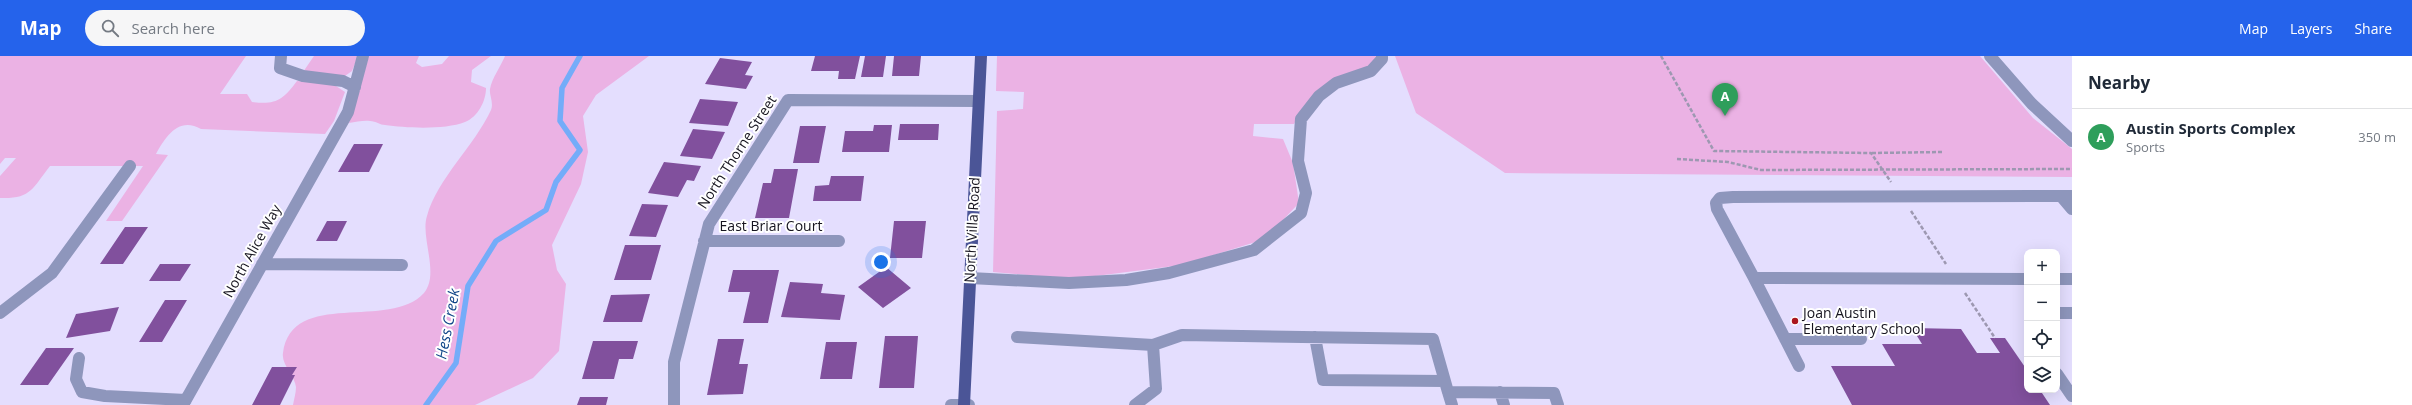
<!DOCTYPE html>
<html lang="en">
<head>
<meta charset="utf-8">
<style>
  body { margin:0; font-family:"Open Sans",sans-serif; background:#f6f6f7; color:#1f2937 }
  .controls { position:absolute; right:12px; bottom:12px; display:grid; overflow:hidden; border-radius:8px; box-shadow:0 4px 16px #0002 }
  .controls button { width:36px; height:36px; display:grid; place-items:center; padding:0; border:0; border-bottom:1px solid #e0e1e3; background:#fff; color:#1f2937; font:20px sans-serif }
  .you { position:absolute; left:881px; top:206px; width:14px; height:14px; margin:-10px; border:3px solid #fff; border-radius:50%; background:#1a73e8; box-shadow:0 0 0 6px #1a73e833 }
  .badge { display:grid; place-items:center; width:26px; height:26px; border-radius:50%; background:#2563eb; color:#fff; font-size:13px; font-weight:700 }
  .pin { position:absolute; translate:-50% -33px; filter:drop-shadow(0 1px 2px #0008) }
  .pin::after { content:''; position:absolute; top:21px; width:14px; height:12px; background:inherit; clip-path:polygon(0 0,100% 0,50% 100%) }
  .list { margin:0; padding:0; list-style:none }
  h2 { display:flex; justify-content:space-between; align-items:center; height:52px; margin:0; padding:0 16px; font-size:17px }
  h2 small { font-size:13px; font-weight:400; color:#747a83 }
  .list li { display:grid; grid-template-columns:26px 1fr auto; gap:12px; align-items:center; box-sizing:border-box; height:56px; padding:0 16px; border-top:1px solid #e0e1e3 }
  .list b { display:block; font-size:15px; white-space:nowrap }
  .list p { margin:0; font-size:13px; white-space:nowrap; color:#747a83 }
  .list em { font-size:13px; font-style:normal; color:#747a83 }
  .icon { flex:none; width:22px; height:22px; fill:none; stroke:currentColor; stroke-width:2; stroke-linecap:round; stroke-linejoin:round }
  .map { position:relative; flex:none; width:2072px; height:349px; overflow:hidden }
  header { display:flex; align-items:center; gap:24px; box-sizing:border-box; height:56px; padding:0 20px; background:#2563eb; color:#fff }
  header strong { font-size:19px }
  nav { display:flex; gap:22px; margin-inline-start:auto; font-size:14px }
  .search { width:280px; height:36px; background:#f6f6f7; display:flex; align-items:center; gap:10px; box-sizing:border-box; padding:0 14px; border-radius:22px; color:#747a83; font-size:15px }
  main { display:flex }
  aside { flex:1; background:#fff }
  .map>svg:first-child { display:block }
  .green { fill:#ebb2e4 }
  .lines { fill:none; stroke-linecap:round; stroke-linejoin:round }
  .stream { stroke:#74acf9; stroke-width:5.5 }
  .building { fill:#81509d }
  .path { stroke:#9d98b1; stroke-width:2.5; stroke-dasharray:4 2; stroke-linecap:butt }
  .minor { stroke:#8e96bc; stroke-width:12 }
  .major { stroke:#4b5597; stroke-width:12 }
  .poi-dot { fill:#aa161e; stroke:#fff; stroke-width:1.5 }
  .labels { text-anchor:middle; stroke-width:4; stroke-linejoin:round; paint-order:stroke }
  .street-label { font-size:14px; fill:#16141f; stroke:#fff }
  .poi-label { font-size:14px; fill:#16141f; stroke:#fff; text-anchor:start }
  .water-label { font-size:15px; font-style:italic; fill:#0f4588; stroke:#fff }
</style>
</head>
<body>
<header>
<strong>Map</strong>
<div class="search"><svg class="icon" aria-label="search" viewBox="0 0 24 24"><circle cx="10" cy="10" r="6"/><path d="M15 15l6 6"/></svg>Search here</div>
<nav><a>Map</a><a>Layers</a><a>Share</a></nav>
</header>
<main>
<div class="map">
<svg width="2072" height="349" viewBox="0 0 2072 349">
  <rect width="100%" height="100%" fill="#e4defe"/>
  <path class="green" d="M0 0H246L220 38H247L252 46C276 49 283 44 297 25L333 28 345 36 334 65 325 78 201 73C178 60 165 82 156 98L168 99 122 165H106L143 110H50C32 133 31 143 0 142V120L16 102H5L0 108Z
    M314 0H358L352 15 345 20 303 16Z
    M369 0H419L416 7 422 11 442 8 449 0H491L472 14 471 26 486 32C486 45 478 61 465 66 445 74 406 72 385 69 380 69 376 65 370 65 364 64 356 66 349 67Z
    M505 0H649L596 39 583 60 588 96 581 128 552 189 557 214 566 228 559 295 533 322 475 349H293C294 343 296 337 296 331 295 320 281 308 283 297 292 232 390 275 424 237 440 218 420 181 427 160 437 123 475 89 491 54 494 47 489 39 490 33 492 22 501 10 505 0Z
    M997 0H1377L1369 13 1303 51 1294 68H1254L1253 80 1283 83 1293 107 1299 147 1265 183 1182 209 1072 223 993 216 997 55 1023 53 1024 36 996 35Z
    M1395 0H1980L2033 62 2072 93V121L1505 117 1416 57Z"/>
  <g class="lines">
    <path class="stream" d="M426 349 456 307 468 230 496 185 546 154 556 126 580 94 560 65 562 32 580 0"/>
  </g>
  <path class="building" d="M815 0H860L855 23H838L839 15H811Z
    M865 0H886L883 21H861Z
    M894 0H921L919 20H892Z
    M720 2 752 6 745 19 753 20 746 33 705 28Z
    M700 43 738 46 728 70 689 67Z
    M900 68H939L938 84H898Z
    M874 69H892L889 96H842L845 75H873Z
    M800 70H826L819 107H793Z
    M693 73 725 76 712 103 680 100Z
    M354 88H383L369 116H338Z
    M664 106 701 110 694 125 687 124 678 141 648 137Z
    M774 113H798L789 162H755L763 127H771Z
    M831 120H864L861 145H813L815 130 829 129Z
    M642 148 668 149 656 181 629 180Z
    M327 165H347L337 185H316Z
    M894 165H926L922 202H890Z
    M125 171H148L123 208H100Z
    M625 189H661L651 224H614Z
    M160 208H191L180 225H149Z
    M886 211 911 232 883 252 858 231Z
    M733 214H779L768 267H743L750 236H728Z
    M790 226 823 228 821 237 845 239 840 264 781 261Z
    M650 238 642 266H603L611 239Z
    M165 244H187L162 286H139Z
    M119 251 110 275 66 282 76 258Z
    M1912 272 1961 273 1977 297H2000L1990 282H2005L2027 314V334H2040L2050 349H1852L1831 310H1895L1882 288H1922Z
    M885 280H918L914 332H879Z
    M718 283H744L739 308H748L743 338 707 339Z
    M593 285H638L633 303H619L614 323H582Z
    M826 286H857L852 323H820Z
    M46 292H74L48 329H20Z
    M272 311H297L292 319H295L280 349H252Z
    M580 341H608L606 349H577Z"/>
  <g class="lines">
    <path class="path" d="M1661 0 1714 95 1871 97 1891 126
      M1872 97 1942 96
      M1677 103 1728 106 1761 114 2072 113
      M1911 155 1946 208
      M1965 237 1995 282"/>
    <path class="minor" d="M281 0 280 12 303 20 343 25 355 31
      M1990 0 2032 48 2072 85
      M2061 140 2072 153
      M704 185H839
      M262 208 402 209
      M970 222 1069 227 1126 224 1169 217 1254 194 1301 157 1306 137 1298 105 1301 63 1319 40 1336 27 1371 15 1382 3V0
      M1754 222 1799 310
      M2027 223 1754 222 1717 153 1716 147 1720 142 1733 141 2072 140
      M2057 223H2072
      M0 257 52 217 130 110
      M2057 257H2072
      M1017 281 1153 289
      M1315 281 1323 324 1445 325
      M1785 283H1861
      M79 302 76 323 82 336 105 340 186 344
      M2057 318 2072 340
      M1448 336 1452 349
      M1500 336 1504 349
      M183 349 348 56 363 0
      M674 349V306L709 168 788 44 978 45
      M951 349H969
      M1135 349 1156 333 1153 289 1182 279 1433 283 1448 336 1554 337 1558 349"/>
    <path class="major" d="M964 349 981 0"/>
  </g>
  <circle class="poi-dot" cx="1795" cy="265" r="4"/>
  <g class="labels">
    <g class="street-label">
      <text transform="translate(737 96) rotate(-57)" y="5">North Thorne Street</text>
      <text x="771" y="175">East Briar Court</text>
      <text transform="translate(972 174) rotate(-87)" y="5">North Villa Road</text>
      <text transform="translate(252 195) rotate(-61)" y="5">North Alice Way</text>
    </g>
    <g class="poi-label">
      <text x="1803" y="262">Joan Austin<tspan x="1803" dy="16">Elementary School</tspan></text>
    </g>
    <g class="water-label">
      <text transform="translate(448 268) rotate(-79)" y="5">Hess Creek</text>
    </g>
  </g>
</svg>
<div class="controls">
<button>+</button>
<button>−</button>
<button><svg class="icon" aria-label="locate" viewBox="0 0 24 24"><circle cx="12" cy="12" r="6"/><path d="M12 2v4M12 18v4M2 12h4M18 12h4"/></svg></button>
<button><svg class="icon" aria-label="layers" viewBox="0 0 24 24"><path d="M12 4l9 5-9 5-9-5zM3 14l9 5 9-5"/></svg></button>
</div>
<div class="you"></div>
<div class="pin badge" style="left:1725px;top:60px;background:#2e9e5b">A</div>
</div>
<aside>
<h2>Nearby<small></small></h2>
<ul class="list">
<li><span class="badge" style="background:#2e9e5b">A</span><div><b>Austin Sports Complex</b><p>Sports</p></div><em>350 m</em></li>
</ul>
</aside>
</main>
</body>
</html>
